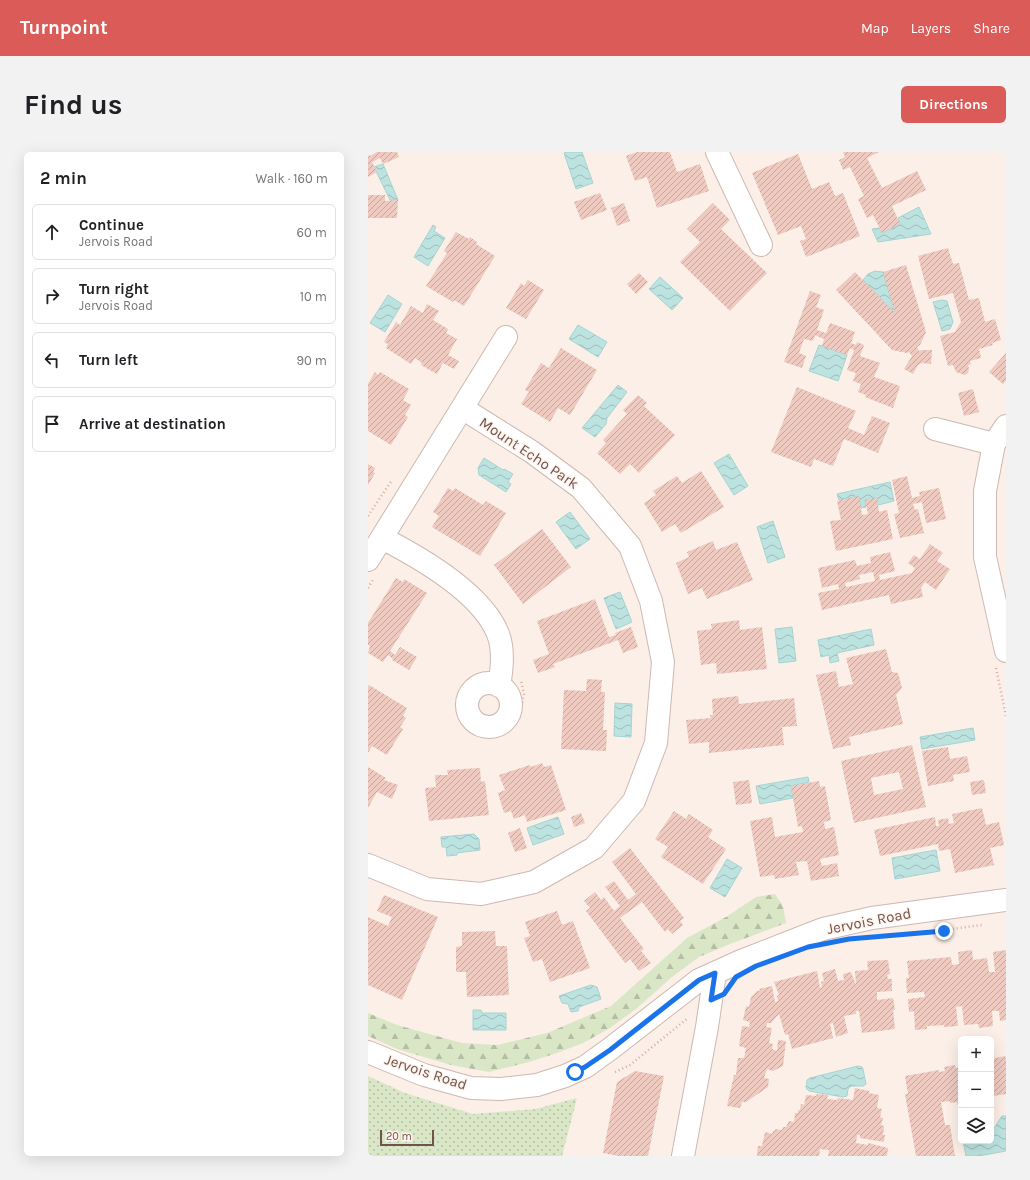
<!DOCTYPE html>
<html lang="en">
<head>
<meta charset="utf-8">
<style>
  body { margin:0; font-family:Karla,sans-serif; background:#f2f2f2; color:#202124 }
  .controls { position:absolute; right:12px; bottom:12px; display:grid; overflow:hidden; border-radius:6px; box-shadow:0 4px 16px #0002 }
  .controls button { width:36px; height:36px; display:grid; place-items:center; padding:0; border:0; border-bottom:1px solid #e0e0e0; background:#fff; color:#202124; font:20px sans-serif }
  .scale { position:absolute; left:12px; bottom:10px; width:54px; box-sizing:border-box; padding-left:4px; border:2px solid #72544e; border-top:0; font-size:11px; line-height:14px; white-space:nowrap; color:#72544e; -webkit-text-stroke:3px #fdf4ed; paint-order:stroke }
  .stop { position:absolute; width:12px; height:12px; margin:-9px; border:3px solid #1a73e8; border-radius:50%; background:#fff }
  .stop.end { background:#1a73e8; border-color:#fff; box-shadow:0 1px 4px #0008 }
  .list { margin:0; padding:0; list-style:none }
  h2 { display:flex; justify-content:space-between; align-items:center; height:52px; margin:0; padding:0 16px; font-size:17px }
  h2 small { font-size:13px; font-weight:400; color:#757577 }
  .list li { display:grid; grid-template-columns:26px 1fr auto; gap:12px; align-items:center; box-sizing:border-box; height:56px; margin:0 8px 8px; padding:0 8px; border:1px solid #e0e0e0; border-radius:6px }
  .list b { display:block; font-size:15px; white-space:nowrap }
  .list p { margin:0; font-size:13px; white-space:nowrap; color:#757577 }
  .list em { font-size:13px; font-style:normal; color:#757577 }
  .icon { flex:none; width:22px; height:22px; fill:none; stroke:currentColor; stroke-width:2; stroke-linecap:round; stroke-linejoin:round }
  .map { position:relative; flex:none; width:638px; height:1004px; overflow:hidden; border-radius:6px }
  header { display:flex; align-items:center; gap:24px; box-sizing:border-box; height:56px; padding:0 20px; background:#da5b57; color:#fff }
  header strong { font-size:19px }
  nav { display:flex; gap:22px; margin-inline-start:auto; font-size:14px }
  .intro { display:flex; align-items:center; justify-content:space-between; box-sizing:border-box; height:96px; padding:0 24px }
  h1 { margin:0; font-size:28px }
  .button { padding:10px 18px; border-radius:6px; background:#da5b57; color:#fff; font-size:14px; font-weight:700 }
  main { display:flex; gap:24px; padding:0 24px }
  aside { flex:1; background:#fff; border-radius:6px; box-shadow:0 4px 16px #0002 }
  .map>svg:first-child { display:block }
  .grass { fill:url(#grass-dots) }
  .forest { fill:url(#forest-firs) }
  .water { fill:url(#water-waves); stroke:#a4d4d2 }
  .building { fill:url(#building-hatch); fill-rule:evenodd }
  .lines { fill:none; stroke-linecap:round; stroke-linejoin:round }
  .minor-casing { stroke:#ceb8b1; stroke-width:24 }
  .path { stroke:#d3ada4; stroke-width:2.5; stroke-dasharray:1 3; stroke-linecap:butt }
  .minor { stroke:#fff; stroke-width:22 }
  .route { stroke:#1a73e8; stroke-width:5 }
  .labels { text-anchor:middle; stroke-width:3; stroke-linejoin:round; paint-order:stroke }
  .street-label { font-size:15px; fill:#72544e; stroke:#fdf4ed }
</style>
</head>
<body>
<header>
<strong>Turnpoint</strong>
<nav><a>Map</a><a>Layers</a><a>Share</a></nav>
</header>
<div class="intro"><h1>Find us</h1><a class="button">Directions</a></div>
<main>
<aside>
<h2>2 min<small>Walk · 160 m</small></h2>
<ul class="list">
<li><svg class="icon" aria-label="ahead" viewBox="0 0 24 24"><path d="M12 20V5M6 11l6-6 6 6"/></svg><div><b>Continue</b><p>Jervois Road</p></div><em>60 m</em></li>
<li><svg class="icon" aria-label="right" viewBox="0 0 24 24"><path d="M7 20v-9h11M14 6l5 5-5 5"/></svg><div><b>Turn right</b><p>Jervois Road</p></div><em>10 m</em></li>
<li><svg class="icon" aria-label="left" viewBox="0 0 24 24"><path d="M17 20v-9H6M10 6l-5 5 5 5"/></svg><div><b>Turn left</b></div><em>90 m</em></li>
<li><svg class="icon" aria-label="arrive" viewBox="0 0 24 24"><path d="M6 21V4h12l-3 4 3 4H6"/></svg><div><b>Arrive at destination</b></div></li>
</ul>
</aside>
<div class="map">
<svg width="638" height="1004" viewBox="0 0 638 1004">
  <defs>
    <pattern id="grass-dots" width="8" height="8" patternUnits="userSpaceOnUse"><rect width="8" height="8" fill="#dae7c7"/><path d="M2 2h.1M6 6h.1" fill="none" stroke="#b5bea4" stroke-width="1.8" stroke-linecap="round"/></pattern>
    <pattern id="forest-firs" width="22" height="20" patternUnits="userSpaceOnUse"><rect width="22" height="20" fill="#dae7c7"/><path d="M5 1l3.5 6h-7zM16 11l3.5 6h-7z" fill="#b5bea4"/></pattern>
    <pattern id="water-waves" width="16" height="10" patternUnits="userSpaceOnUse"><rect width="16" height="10" fill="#bde3e1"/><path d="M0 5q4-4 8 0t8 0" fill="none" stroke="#9ebbb9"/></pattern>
    <pattern id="building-hatch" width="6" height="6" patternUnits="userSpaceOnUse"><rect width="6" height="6" fill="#eecac1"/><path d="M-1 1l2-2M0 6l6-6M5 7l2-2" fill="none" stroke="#c5a79f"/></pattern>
  </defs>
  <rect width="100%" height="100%" fill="#fbefe7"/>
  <path class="grass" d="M0 924 37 941 105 962 167 957 209 946 194 1004H0Z"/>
  <path class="forest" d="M407 742 415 754 418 771 362 792 331 805 304 825 268 857 242 876 215 891 189 901 161 910 121 920 83 913 29 897 0 884V861L29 873 94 891 130 893 179 881 243 854 319 786 358 765 388 745Z"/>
  <path class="water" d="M199 0H214L225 31 208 37 196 1Z
    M15 12 30 48H22L6 15Z
    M551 55 563 82 510 90 504 77 511 76 514 81 532 72 530 66Z
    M65 73 68 75 66 79 77 86 60 114 46 105Z
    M507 119 515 120 527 161 495 128 500 122Z
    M292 125 315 146 304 158 281 137Z
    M20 143 34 152 17 180 2 171Z
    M574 148 579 149 585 170 582 177 574 179 565 150Z
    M210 173 239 190 230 205 201 187Z
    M451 193 479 203 470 229 441 219Z
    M250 233 259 240 239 266 238 272 227 285 214 276Z
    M361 302 380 334 366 343 346 311Z
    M116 306 135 318 136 317 145 322 140 330 143 332 138 340 111 323 110 316Z
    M522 330 526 349 510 353 508 346 497 348 498 355 493 356 491 344 471 348 469 342Z
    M202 360 222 387 208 397 188 370Z
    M405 369 417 405 400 411 389 375Z
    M252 440 264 470 248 477 236 446Z
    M424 475 428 509 411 511 407 477Z
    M503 477 506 493 469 501 471 509 462 511 461 503 453 505 450 488Z
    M247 551 264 552 263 585 246 584Z
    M605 576 607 588 554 597 552 585Z
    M440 625 441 630 423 634 425 646 392 652 388 634Z
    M190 665 196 682 165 693 159 676Z
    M106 682 111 687 112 698 89 701V703L79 704 78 695H74L73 685Z
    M568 698 572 719 527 727 524 706Z
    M359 707 374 716 357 745 342 736Z
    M223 833 229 835 233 847 211 855 210 859 203 860 200 852 194 851 191 844Z
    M105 858H113L114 861H138V878H105Z
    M490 914 494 915 495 917 498 932 495 934H483L480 937 479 944 475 945 441 939 438 936 439 928 442 926Z
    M634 964H638V999L610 1004H598L595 989H623V979C628 975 630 969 634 964Z"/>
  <path class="building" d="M0 0 2 4 9 0H29L31 5 15 12 12 6 4 10 9 20 0 25Z
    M269 0H302L309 20 332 12 341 39 289 56 279 25 267 29 258 4Z
    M475 0H511L499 6 514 36 549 19 558 38 524 54 532 72 514 81 505 63 499 66 490 47 496 44 482 15 475 18 471 8 477 5Z
    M430 2 444 37 461 30 467 44 475 41 492 84 438 105 432 89 438 87 433 74 410 83 384 21Z
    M232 41 239 58 213 68 206 50Z
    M0 43H17V49L30 48 29 66H0Z
    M256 51 262 69 249 74 243 56Z
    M345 51 362 68 353 77 399 121 362 159 312 110 332 90 319 77Z
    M88 80 101 87 102 85 109 90 108 92 127 104 96 154 86 148 85 150 58 134 79 101 76 99Z
    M580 96 585 112 591 111 601 148 611 146 617 170 627 167 633 188 624 191 625 193 611 197 613 206 602 209 603 212 600 213 601 217 600 221 597 223 588 220 585 213 580 214 572 184 587 180 593 170 585 141 561 147 550 104Z
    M538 113 558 180 552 193 549 195 551 199 554 198H564L563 212 554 211 550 213 545 222 536 217 544 204 541 200 539 201 524 198 468 138 487 120 527 161 515 120Z
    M271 121 280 130 268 142 259 132Z
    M160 128 176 138 158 167 138 156 153 131 156 134Z
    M442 139 453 143 448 155 456 158 449 178 458 181 462 171 487 180 483 191 488 193 489 190 496 193 492 204 512 211 506 225 532 234 525 256 497 245 498 243 490 240 493 232 485 229 488 221 479 218 486 198 482 196 479 203 454 194 456 187 447 183 445 189 436 187 431 201 438 204 434 216 416 210Z
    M59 152 71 159 65 168 80 177 78 181 89 187 80 203 91 209 86 217 75 211 69 222 53 213 54 211 47 206 43 212 18 196 20 192 16 190 28 170 32 173 43 154 55 161Z
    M193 196 229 218 202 263 190 256 182 270 153 252 161 240 157 238 173 211 181 216Z
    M638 201V229L635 232 621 220Z
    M7 220 10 223 12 220 41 237 35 248 43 253 37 263 40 265 23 293 0 279V232Z
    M429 235 488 259 480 276 496 283 504 264 522 271 510 301 476 287 465 314 446 307 443 315 403 300Z
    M605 237 611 260 596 264 590 241Z
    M270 243 279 251 276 254 307 283 271 321 262 312 252 322 229 301 238 291 235 288 259 262 255 258Z
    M0 312 7 316 5 320 7 321 0 333Z
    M333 319 356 355 313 381 307 372 294 380 276 351 288 343 285 339 309 324 314 331Z
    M539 324 544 346 552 344 551 340 571 336 578 367 558 371 554 350 545 352 547 358 550 357 556 381 532 386 526 362 531 361 524 328Z
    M80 336 85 339 87 336 115 353 118 349 138 361 112 404 64 375 71 364 65 360Z
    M491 344 494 363 500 362 497 348 509 346 511 360 519 358 525 387 468 399 462 369 473 368 469 349Z
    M174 377 203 415 155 452 126 413Z
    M345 389 348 398 369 390 385 428 339 447 334 436 320 442 308 411 321 405 319 400Z
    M562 392 575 401 569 409 582 417 568 438 557 430 553 436 555 445 523 452 521 443 454 458 450 441 471 437 470 432 454 436 450 416 487 408 489 414 503 411 502 405 522 400 527 419 511 423 512 428 544 421 547 416 540 411 546 403 552 407ZM505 420 507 429 478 435 477 431 492 427 491 423Z
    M28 426 35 430 36 427 59 441 22 499 27 503 32 495 49 505 41 518 24 508 25 507 20 503 15 510 0 501 2 494 0 493V471Z
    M227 447 241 485 248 483 247 481 263 475 270 495 255 501 250 488 185 512 187 515 170 521 165 508 181 502 169 469Z
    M371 468 372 478 394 475 399 517 349 522 348 511 333 513 329 479 344 477 343 472Z
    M518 497 524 520 530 521 534 536 528 543 535 572 481 585 483 593 465 597 448 523 468 519 471 535 485 532 478 506Z
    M219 527 234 528 233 540H237L235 578H239L238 599 193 597 196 538 218 539Z
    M1 533 39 556 35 564 38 566 32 575 35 577 19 603 4 594 0 601V535Z
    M370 544 371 552 426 546 429 574 414 575 416 593 341 601V590L321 592 318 568 343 566 342 563H345L344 547Z
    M544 593 558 655 486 671 473 609ZM531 620 535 637 506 643 503 626Z
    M580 595 582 607 599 604 602 620 585 623 586 629 560 634 554 599Z
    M174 611 176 615 183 613 198 658 159 670 157 663 146 667 143 659 136 661 130 641 137 638 131 623 162 613 163 615Z
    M0 615 18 626 16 628 30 633 24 647 9 640 0 656Z
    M112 616 113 630 117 629 121 663 61 669 57 636 68 635 67 623H80L79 618Z
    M381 628 384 651 368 653 365 630Z
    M616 628 618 641 604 643 602 630Z
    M451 629 452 635 457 634 463 668 456 670 457 677 466 675 471 703 452 707 454 714 469 711 471 724 443 729 439 709 428 710 431 723 407 727 406 723 392 725 382 669 404 665 407 685 435 680 434 674 430 675 423 634Z
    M614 656 618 673 631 670 636 693 622 696 626 713 587 721 582 697 571 699 570 692 512 704 506 678 567 665 568 674H571L570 668 580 666 581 672 586 671 584 662Z
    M306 659 318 667 321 662 345 678 340 685 358 697 335 732 293 705 300 695 287 687Z
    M213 661 217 671 206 675 203 665Z
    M152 676 159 696 147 700 140 681Z
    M262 696 316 766 312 769 315 773 304 782 300 777 297 780 274 750 252 766 276 797 273 799 283 811 271 819 262 807 257 811 218 759 222 756 216 749 227 740 233 748 236 745 246 759 252 754 237 735 246 729 260 748 268 742 244 710Z
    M16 743 70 765 34 848 0 833V765L20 774 24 765 9 759Z
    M189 759 194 773 205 769 222 816 182 830 174 807 165 810 156 786 162 784 157 770Z
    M127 779 128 794H139L141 843 99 845 98 820H88V795L94 794V780Z
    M604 798 605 808 619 806 621 820H627L625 800 638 798V868L632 869 631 859H624L625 874 611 876 610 872 596 873 594 854 588 855 590 874 576 875V873L559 874V877L547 878 546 859 541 860 540 847 557 845 556 840 539 841 538 826H541L539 809 583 805 584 813 591 812 590 800Z
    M520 808 522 822 519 823 520 827H524V839L509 840V848L525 846 527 858H525L527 877 494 881 491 859H488V862L476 864 480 881 468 885 465 871 462 872 465 886 424 897 420 882 417 883 411 862 403 871H399L398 875 404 876 401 891 405 892 404 897 409 899 410 888 418 889 415 914 405 919 399 917 396 926 401 927 400 935 378 950H374L372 956 359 954 366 923H368L370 906H376L378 896 371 894 374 874 381 875 382 870 375 868 378 854 381 855 383 845 389 839H392L391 837 404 834 407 850 410 849 409 844 411 843 406 830 449 819 452 836 454 835 453 830 456 829 454 821 467 817 470 829 476 828 475 822 483 820 488 833 487 819 500 818 499 809Z
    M637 904 638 906V942L625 944 626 949 623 950V907Z
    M587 913 588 916 593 915V956L591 957 589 950 582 951V949L573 950 577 973H582L587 1004H548L537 942H540L537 924 571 918V920L577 919 576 915Z
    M267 919 296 924 280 1004H251L235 1001 249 930Z
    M487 936 501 939V941L511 943 509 956 514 957 512 965 515 966 513 973 516 974 515 983H517L516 990 492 986V983H489L488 991 500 993V991L520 996 519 1004H460L461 998 452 997 451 1004H389L390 994H394L397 980 404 982 405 979H407V977L414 978 415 975H418L421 969 426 970 427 961H430V958H432L433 952 436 953 438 943 448 944 449 942 460 943 459 947 469 948 470 946 485 948Z"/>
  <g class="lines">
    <defs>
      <path id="minor" d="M349 0 393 93
        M638 274 626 292 617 339V405L638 499
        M567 277 626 292
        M14 386C51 405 114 441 130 482 136 497 134 518 131 534
        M0 408 138 185
        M99 553a22 22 0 1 1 44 0a22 22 0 1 1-44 0Z
        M0 713 59 737 113 742 166 730 226 696 266 649 288 591 295 510 283 449 262 394 213 336 164 300 94 256
        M0 900 56 923 103 936 133 937 169 933 197 924 217 915 242 897 331 828 373 809 455 777 504 766 638 748
        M315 1004 339 875 347 821"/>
    </defs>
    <use href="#minor" class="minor-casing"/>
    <path class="path" d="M0 364 24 328
      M0 436 6 426
      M628 516 638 564
      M114 523 96 533 88 552 93 569 104 581 120 585
      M118 575 120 585 136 581 151 567 156 542 153 528
      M561 780 614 773
      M247 920 262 913 320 866"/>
    <use href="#minor" class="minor"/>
  </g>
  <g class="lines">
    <path class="route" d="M207 920 217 915 242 898 331 828 347 821 343 848 356 842 368 825 388 814 440 795 481 787 576 779"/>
  </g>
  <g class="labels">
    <g class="street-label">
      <text transform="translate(161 301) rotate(34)" y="5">Mount Echo Park</text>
      <text transform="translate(501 769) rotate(-11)" y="5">Jervois Road</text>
      <text transform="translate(58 920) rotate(18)" y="5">Jervois Road</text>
    </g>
  </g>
</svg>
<div class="controls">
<button>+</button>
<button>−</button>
<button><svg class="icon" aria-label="layers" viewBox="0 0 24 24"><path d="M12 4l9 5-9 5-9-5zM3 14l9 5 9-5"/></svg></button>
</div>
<div class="scale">20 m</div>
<div class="stop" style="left:207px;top:920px"></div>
<div class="stop end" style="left:576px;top:779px"></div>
</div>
</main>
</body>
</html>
